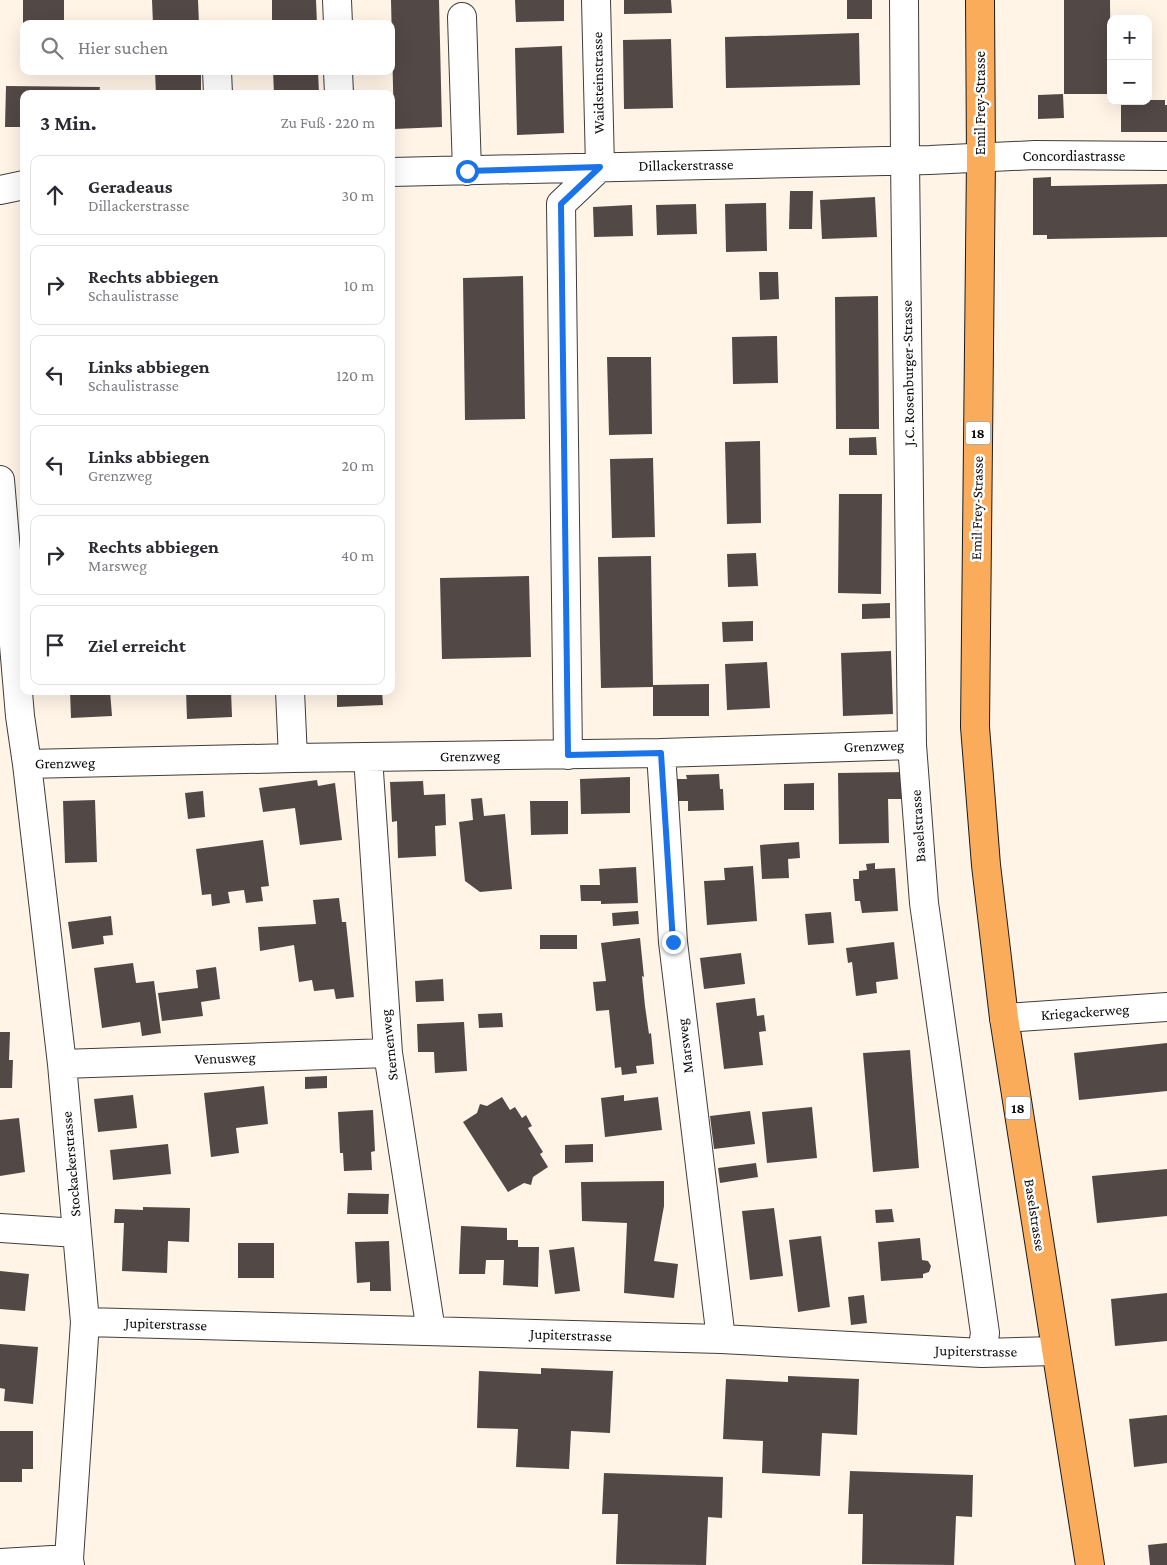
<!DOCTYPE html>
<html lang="de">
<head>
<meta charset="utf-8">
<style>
  body { margin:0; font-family:"Crimson Pro",serif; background:#f2f2f3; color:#2b2b33 }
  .controls { position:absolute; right:15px; top:15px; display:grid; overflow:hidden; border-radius:10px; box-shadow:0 5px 20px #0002 }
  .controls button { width:45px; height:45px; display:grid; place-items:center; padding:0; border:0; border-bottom:1px solid #e1e1e2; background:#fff; color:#2b2b33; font:25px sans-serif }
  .stop { position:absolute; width:15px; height:15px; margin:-11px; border:4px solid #1a73e8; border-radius:50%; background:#fff }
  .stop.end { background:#1a73e8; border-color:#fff; box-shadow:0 1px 5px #0008 }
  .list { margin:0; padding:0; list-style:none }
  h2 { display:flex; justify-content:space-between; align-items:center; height:65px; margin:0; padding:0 20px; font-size:21px }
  h2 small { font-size:16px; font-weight:400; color:#7c7c81 }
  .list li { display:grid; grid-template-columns:32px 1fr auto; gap:15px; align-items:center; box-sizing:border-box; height:80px; margin:0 10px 10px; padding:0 10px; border:1px solid #e1e1e2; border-radius:10px }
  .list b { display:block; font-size:19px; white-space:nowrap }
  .list p { margin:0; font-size:16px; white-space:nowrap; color:#7c7c81 }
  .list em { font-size:16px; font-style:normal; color:#7c7c81 }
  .icon { flex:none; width:28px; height:28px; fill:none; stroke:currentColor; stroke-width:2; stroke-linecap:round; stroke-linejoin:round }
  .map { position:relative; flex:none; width:1167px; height:1565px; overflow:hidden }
  .search { position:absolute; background:#fff; box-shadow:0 5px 20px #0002; left:20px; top:20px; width:375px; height:55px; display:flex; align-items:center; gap:12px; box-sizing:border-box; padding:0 18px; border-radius:10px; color:#7c7c81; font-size:19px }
  .panel { position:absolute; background:#fff; box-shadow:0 5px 20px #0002; left:20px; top:90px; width:375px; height:605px; border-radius:10px }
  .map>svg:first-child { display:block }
  .building { fill:#524846 }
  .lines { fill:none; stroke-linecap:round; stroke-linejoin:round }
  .minor-casing { stroke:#3d3d3d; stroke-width:30 }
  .major-casing { stroke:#1b1b1b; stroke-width:30 }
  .minor { stroke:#fff; stroke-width:28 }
  .major { stroke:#fbac5b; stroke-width:28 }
  .route { stroke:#1a73e8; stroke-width:6 }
  .labels { text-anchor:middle; stroke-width:5; stroke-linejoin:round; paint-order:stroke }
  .shield { fill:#fff; stroke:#545454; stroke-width:1 }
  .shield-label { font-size:14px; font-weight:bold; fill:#0a0a0a }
  .street-label { font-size:15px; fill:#0a0a0a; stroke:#fff }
</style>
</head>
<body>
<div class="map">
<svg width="1167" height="1565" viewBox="0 0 1167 1565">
  <rect width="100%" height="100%" fill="#fff4e6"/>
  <path class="building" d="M23 0H64V24H23Z
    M152 0H198L199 24H153Z
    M272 0H316L317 24H272Z
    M391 0H439L442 127 394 129Z
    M515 0H564V21L516 22Z
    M624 0H671L672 13 624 14Z
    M847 0H872V19H847Z
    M1064 0H1110L1111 94H1064Z
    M859 33 860 85 726 88 725 37Z
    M671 39 673 108 624 109 623 40Z
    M562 46 564 133 517 135 515 48Z
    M155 71H201V94H156Z
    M273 71H318L319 94H274Z
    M6 86 100 87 99 94H24V127H5Z
    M1063 94 1064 118 1038 119V95Z
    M1148 100H1165V105H1167V132H1121V101H1148Z
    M1051 177V186L1167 184V237L1047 239V235H1033V178Z
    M790 191H813L812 229H789Z
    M875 197 877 237 822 239 820 200Z
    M766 203 767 251 726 252 725 204Z
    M696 204 697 234 657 235 656 205Z
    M632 205 633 236 594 237 593 207Z
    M759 272H778L779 299 760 300Z
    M523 276 525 419 465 420 463 278Z
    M878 296 879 429H836L835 297Z
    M777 336 778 383 733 384 732 337Z
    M607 357H651L652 434 609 435Z
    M876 437 877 455H849V438Z
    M760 441 761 523 727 524 725 442Z
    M653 458 655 537 612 538 610 459Z
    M839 494H882L881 594 838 593Z
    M756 553 758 586 728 587 727 554Z
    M651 556 653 685 709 684V716H653V687L601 688 598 557Z
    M529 576 531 657 442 659 440 578Z
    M890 603V618L862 619V604Z
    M753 621V641L723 642 722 622Z
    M891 651 893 714 843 716 841 653Z
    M767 662 770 708 727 710 725 664Z
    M70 691H110L112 716 71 718Z
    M186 691H231L232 717 187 719Z
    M337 691H382L383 705 337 707Z
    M907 772V799H888L889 843 839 844 838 773Z
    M719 774 720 789H723L724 810 688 811V801H677V779H687L686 775Z
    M630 777V813L581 814 580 779Z
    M317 780 318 786 335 783 342 840 300 845 295 808 263 812 259 788Z
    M423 781 424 795 445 794 446 825 435 826 436 856 398 858 397 821 392 822 390 782Z
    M814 783V810H784V784Z
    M203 791 205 817 188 819 185 793Z
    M482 798 484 816 505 814 512 889 480 892 465 881 459 822 473 820 471 799Z
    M95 800 97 862 65 863 63 801Z
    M530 801H568V834L531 835Z
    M263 840 269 886 261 887 263 901 246 903 244 890 228 892 230 903 212 906 211 894 202 895 196 849Z
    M799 842 800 858 788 859 789 878 762 879 760 845Z
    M875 863V869L895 868 898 911 862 913 860 901H855L853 879H859V871L867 870 866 864Z
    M753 866 757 921 707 925 704 881 725 880 724 868Z
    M636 867 638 903 601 904V901H581L580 885H600L599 869Z
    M339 898 342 922H346L354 997 336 999 334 989 314 991 312 980 299 982 294 945 260 951 258 927 316 924 313 900Z
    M638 911 639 924 613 926 612 913Z
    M831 912 834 943 808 945 805 914Z
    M111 916 113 935 103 936 104 944 72 949 68 922Z
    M540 935H577V949H540Z
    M640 938 644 977 642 976 645 1006 649 1034 651 1033 654 1064 636 1066 637 1073 622 1075 621 1067 615 1068 609 1010 596 1011 593 982 606 981 601 943Z
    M894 942 898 979 876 982 877 993 856 996 852 962 848 963 846 948Z
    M741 953 745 984 704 989 700 958Z
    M133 963 136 983 154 981 161 1033 142 1036 140 1022 102 1028 94 968Z
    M216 967 220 999 201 1002 203 1016 162 1021 158 993 198 988 196 970Z
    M443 979 444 1001 416 1002 415 981Z
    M755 998 757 1016 764 1015 766 1031 759 1032 763 1065 724 1069 716 1003Z
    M502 1013 503 1027 479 1028 478 1014Z
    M464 1022 467 1071 435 1073 434 1052H418L417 1024Z
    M0 1032H10L9 1060H13L12 1088H0Z
    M1167 1043V1091L1079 1100 1074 1053Z
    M910 1050 919 1168 873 1172 863 1053Z
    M327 1076V1088L305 1089V1077Z
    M264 1086 268 1124 236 1128 239 1153 211 1157 204 1093Z
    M133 1095 137 1128 98 1132 94 1099Z
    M624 1095V1101L658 1097 662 1130 605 1137 601 1098Z
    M502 1097 510 1110 515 1107 522 1118 526 1115 532 1126 528 1128 543 1152 540 1154 548 1167 533 1177 531 1185 524 1183 508 1192 463 1122 477 1113 480 1104 487 1106Z
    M812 1107 817 1158 767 1163 762 1112Z
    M373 1110 375 1151 371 1152 372 1170 344 1171 343 1153H340L338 1112Z
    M750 1111 755 1144 714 1149 710 1116Z
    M19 1118 25 1172 0 1176V1120Z
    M168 1144 171 1174 113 1180 110 1150Z
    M593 1144V1162L565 1163V1145Z
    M756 1163 758 1177 720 1183 718 1168Z
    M1167 1169V1216L1097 1223 1092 1176Z
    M664 1181V1206L654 1261 678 1264 674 1298 624 1293 627 1223 582 1221 581 1182Z
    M348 1193 389 1194 388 1214H347Z
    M143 1207 190 1208 189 1242 168 1241 167 1273 122 1271 124 1223H114L115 1209 143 1210Z
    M774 1208 783 1276 750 1280 742 1211Z
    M892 1209 894 1222 876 1223 875 1210Z
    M461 1226 507 1228V1240H518V1247H539L538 1287 503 1285 504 1260H486L485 1274H459Z
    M821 1236 830 1307 798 1312 789 1240Z
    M920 1238 922 1260 928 1261 931 1266 929 1272 923 1274V1278L881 1281 878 1242Z
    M389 1241 391 1291H370V1282L357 1283 355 1242Z
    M238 1243H274V1278H238Z
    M574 1247 580 1291 555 1294 549 1250Z
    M0 1271 29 1274 25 1311 0 1309Z
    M1167 1293V1341L1115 1346 1111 1299Z
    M864 1295 867 1323 851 1325 848 1297Z
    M0 1344 38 1347 33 1404 4 1401 5 1389 0 1388Z
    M541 1368 613 1371 610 1433 571 1431 569 1469 516 1467 518 1429 477 1428 479 1371 541 1374Z
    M788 1376 859 1379 857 1435 822 1433 820 1476 762 1473 763 1441 723 1439 726 1379 788 1382Z
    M1167 1415V1463L1134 1467 1129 1419Z
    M0 1431H33V1469H22V1482H0Z
    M850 1471 973 1475 972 1517 956 1516 954 1565 862 1564 863 1514H848Z
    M604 1473 723 1477 722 1518 708 1517 706 1565 616 1564 618 1514H602Z
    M1167 1543V1565H1150L1148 1545Z"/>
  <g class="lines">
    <defs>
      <path id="minor" d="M337 0 338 24
        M904 0 905 160 912 745 924 903 985 1333 982 1353
        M462 17 467 171
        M217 71 218 94
        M338 71 339 94
        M391 172 930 160 1035 155 1167 156
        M0 190 24 185
        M0 480 20 716 27 764 62 1064 85 1322 69 1559 70 1565
        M290 691 293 758
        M661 753 673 942 721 1339
        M568 755 561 204 600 167 596 0
        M368 757 388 1053 431 1331
        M27 764 293 758 661 753 912 745
        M1004 1018 1167 1007
        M62 1064 388 1053
        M0 1228 77 1233
        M85 1322 721 1339 982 1353 1056 1351
        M0 1563 69 1559"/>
      <path id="major" d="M980 0 981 159 975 727 986 865 1004 1018 1090 1565"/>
    </defs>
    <use href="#minor" class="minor-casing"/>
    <use href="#major" class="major-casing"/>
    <use href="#minor" class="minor"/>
    <use href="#major" class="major"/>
  </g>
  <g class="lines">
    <path class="route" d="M467 171 600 167 561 204 568 755 661 753 673 942"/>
  </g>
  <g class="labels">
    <g class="shield">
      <rect x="965.5" y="421.5" width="25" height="23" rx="4"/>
      <rect x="1005.5" y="1096.5" width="25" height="23" rx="4"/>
    </g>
    <g class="shield-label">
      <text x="978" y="438">18</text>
      <text x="1018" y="1113">18</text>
    </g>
    <g class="street-label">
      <text transform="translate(598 83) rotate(-91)" y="5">Waidsteinstrasse</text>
      <text transform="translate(980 103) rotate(-90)" y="5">Emil Frey-Strasse</text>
      <text x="1074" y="161">Concordiastrasse</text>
      <text transform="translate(686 165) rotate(-1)" y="5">Dillackerstrasse</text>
      <text transform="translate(908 373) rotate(-91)" y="5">J.C. Rosenburger-Strasse</text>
      <text transform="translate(977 508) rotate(-89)" y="5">Emil Frey-Strasse</text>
      <text transform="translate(874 746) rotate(-2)" y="5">Grenzweg</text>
      <text transform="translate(470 756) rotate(-1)" y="5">Grenzweg</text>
      <text transform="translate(65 763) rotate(-1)" y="5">Grenzweg</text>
      <text transform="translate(918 826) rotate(-94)" y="5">Baselstrasse</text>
      <text transform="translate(1085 1012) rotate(-4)" y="5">Kriegackerweg</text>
      <text transform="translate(389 1045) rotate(-96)" y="5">Sternenweg</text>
      <text transform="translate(685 1046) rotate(-97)" y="5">Marsweg</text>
      <text transform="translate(225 1058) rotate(-2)" y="5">Venusweg</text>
      <text transform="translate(71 1164) rotate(-95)" y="5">Stockackerstrasse</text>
      <text transform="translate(1035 1215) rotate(81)" y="5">Baselstrasse</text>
      <text transform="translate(166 1324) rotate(2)" y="5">Jupiterstrasse</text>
      <text transform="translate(571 1335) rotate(2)" y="5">Jupiterstrasse</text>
      <text transform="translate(976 1351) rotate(1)" y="5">Jupiterstrasse</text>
    </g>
  </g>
</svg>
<div class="controls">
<button>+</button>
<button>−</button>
</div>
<div class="stop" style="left:467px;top:171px"></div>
<div class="stop end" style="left:673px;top:942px"></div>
<div class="search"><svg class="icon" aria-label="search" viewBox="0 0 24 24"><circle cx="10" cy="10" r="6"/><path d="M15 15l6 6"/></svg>Hier suchen</div>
<section class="panel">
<h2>3 Min.<small>Zu Fuß · 220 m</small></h2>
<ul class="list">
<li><svg class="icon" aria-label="ahead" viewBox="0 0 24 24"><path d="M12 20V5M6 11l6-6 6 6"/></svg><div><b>Geradeaus</b><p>Dillackerstrasse</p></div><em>30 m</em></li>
<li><svg class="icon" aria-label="right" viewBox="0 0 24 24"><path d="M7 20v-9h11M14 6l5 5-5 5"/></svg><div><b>Rechts abbiegen</b><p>Schaulistrasse</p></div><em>10 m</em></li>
<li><svg class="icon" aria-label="left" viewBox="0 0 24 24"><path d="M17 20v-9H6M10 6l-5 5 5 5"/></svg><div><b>Links abbiegen</b><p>Schaulistrasse</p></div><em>120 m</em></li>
<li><svg class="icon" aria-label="left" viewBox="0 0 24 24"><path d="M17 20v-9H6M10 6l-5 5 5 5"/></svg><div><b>Links abbiegen</b><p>Grenzweg</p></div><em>20 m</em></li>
<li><svg class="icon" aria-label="right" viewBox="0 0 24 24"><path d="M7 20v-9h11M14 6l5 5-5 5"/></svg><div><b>Rechts abbiegen</b><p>Marsweg</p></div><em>40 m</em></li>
<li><svg class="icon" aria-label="arrive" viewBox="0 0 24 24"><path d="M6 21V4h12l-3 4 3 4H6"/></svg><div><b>Ziel erreicht</b></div></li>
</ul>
</section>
</div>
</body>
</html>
